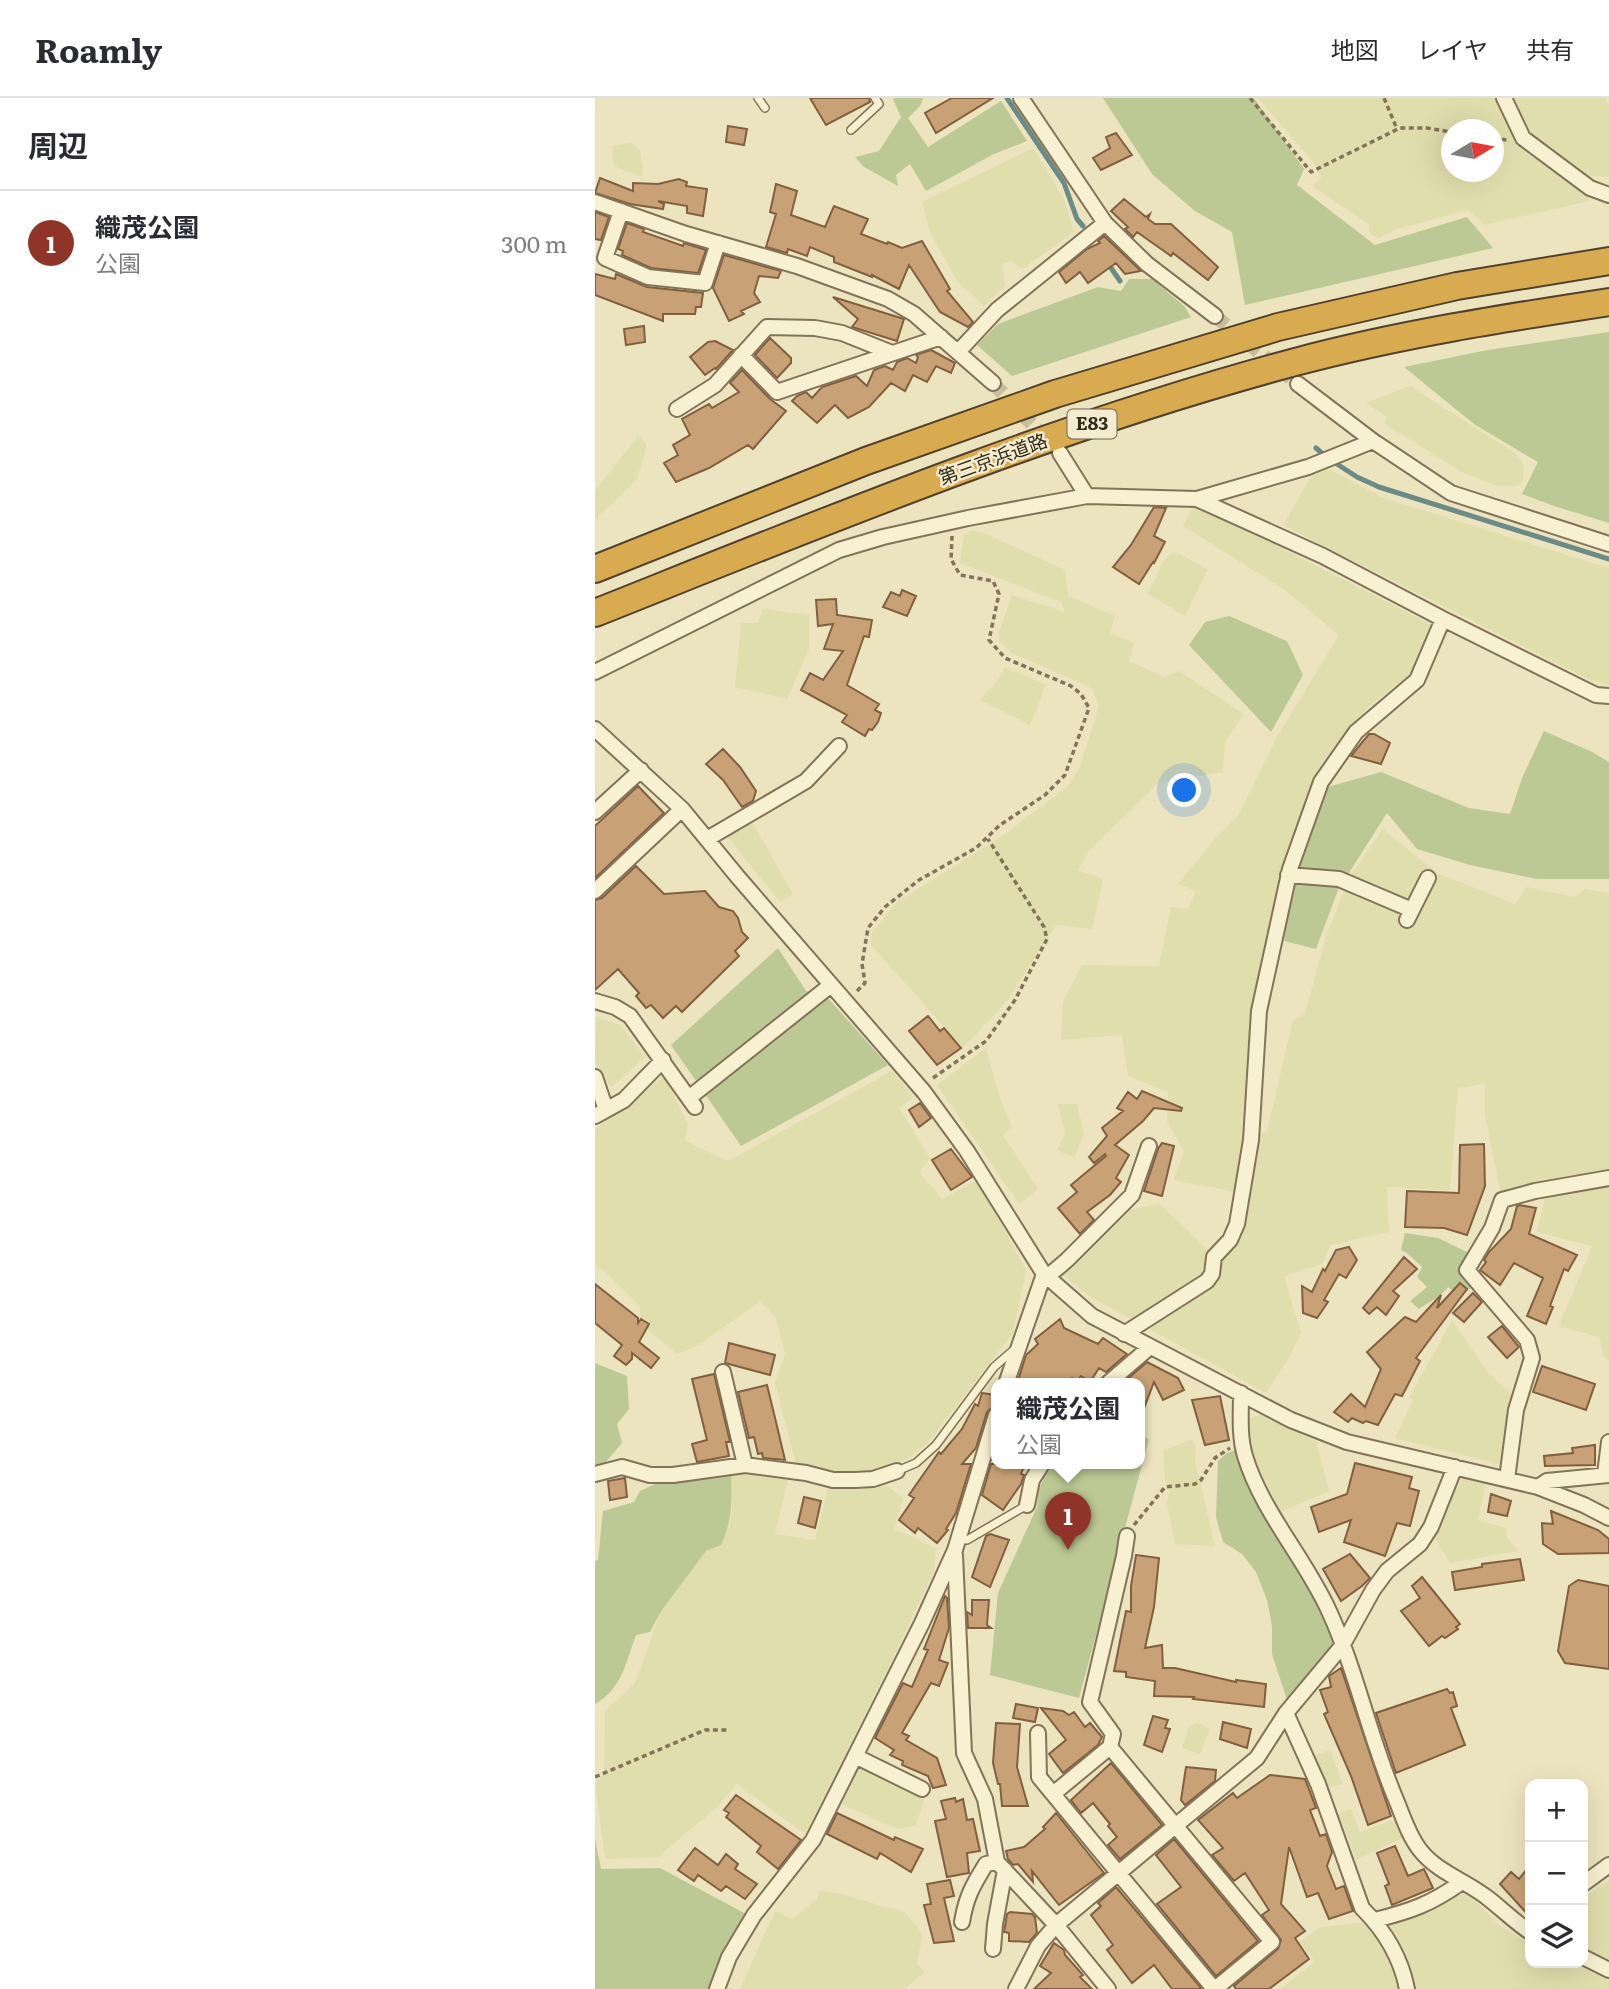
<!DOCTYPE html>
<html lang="ja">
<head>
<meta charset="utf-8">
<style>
  body { margin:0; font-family:Literata,"Noto Sans JP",serif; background:#f2f2f3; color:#2b2b33 }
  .controls { position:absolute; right:21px; bottom:21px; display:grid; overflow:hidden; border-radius:14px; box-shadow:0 7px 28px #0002 }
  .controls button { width:63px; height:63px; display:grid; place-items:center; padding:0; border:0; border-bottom:2px solid #e1e1e2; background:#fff; color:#2b2b33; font:35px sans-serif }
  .compass { position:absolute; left:846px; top:21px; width:63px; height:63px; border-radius:50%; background:#fff; box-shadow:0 7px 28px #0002; rotate:80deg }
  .you { position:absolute; left:590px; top:693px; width:24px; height:24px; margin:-18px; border:5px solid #fff; border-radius:50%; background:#1a73e8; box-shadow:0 0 0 10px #1a73e833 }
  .badge { display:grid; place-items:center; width:46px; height:46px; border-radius:50%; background:#90342a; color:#fff; font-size:23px; font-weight:700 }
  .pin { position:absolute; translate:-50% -58px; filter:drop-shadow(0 2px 4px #0008) }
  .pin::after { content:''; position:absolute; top:37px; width:24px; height:21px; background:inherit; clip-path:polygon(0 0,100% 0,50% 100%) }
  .popup { position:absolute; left:396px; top:1280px; width:154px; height:91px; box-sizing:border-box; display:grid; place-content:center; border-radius:14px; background:#fff; filter:drop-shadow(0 2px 5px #0005); font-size:23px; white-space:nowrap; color:#7c7c81 }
  .popup b { font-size:26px; color:#2b2b33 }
  .popup::after { content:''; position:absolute; left:50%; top:100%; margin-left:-14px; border:14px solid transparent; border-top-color:#fff }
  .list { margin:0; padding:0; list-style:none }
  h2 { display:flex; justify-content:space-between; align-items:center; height:91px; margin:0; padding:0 28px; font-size:30px }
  h2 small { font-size:23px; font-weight:400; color:#7c7c81 }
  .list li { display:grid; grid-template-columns:46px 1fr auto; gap:21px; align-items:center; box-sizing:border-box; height:105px; padding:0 28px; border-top:2px solid #e1e1e2 }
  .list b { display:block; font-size:26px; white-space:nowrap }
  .list p { margin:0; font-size:23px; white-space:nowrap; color:#7c7c81 }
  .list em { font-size:23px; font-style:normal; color:#7c7c81 }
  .icon { flex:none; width:38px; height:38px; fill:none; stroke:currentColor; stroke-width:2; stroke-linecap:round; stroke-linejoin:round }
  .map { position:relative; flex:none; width:1014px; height:1891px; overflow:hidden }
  header { display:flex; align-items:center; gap:42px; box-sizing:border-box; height:98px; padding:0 35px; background:#fff; border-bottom:2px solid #e1e1e2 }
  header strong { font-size:33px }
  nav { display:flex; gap:38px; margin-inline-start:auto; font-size:24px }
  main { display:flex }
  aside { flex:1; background:#fff }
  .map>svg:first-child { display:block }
  .farmland { fill:#e1dead; fill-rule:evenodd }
  .green { fill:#bdc994 }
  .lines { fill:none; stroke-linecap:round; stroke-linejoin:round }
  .stream { stroke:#6a8b86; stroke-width:5 }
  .building { fill:#c9a176; stroke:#82603f; stroke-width:2 }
  .street-tunnel { stroke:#c7be9e; stroke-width:14; stroke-dasharray:14 7; stroke-linecap:butt }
  .lane-casing { stroke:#837358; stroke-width:10 }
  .street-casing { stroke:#837358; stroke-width:18 }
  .highway-casing { stroke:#51412d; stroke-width:30 }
  .path { stroke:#837358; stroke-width:3.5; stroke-dasharray:5 3.5; stroke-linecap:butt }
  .lane { stroke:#f7f0d1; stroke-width:7 }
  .street { stroke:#f7f0d1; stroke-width:14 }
  .highway { stroke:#d9ab51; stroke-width:26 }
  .labels { text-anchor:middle; stroke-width:5; stroke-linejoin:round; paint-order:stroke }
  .shield { fill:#f3ecce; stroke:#6d6451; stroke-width:2 }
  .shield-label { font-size:18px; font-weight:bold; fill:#332a1c }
  .street-label { font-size:19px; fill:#332a1c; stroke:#f3ecce }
</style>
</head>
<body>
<header>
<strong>Roamly</strong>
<nav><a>地図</a><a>レイヤ</a><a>共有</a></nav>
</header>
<main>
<aside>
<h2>周辺<small></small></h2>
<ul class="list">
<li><span class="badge">1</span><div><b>織茂公園</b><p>公園</p></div><em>300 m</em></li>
</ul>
</aside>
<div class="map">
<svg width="1014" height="1891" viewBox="0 0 1014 1891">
  <rect width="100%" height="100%" fill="#ece3bf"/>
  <path class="farmland" d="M663 0H906L933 56 992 94 994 103 890 127 873 112 802 131 784 140 775 136 774 126 717 88 726 80 718 64ZM856 32H898V74H856Z
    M919 0H1010L1014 9V79L995 78 962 58 936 35Z
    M36 45 45 53 48 69 47 79 18 67 17 48Z
    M438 50 469 101 479 134 427 171 416 163 407 167 410 188 389 208 362 183 335 134 327 104Z
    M815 288 920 355 929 367 928 383 922 388H902L867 374 790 326 792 319 771 305Z
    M43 338 52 346 42 381 0 422V393Z
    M733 371 789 400 1014 470V587L993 581 688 427 717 377Z
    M598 409 610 411 837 527 816 575 772 610 721 682 690 766 652 1042 672 1033 698 923 710 916 731 838 754 780 788 731 842 775 920 806 932 789 979 799 990 791 1014 795V1263L1009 1258 1004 1239 964 1228 997 1148 942 1134 953 1087 906 1097 890 1017V986L863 990 855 1092 792 1089 794 1134 736 1147 727 1166 689 1178 706 1235 692 1263 671 1295 496 1199 467 1176 535 1112 564 1105 624 1163 651 1096 579 1082 589 1053 572 1023 573 994 533 978 527 937 466 942 468 904 487 867 564 868 576 809 593 811 601 793 583 786 623 737 643 718 682 639 744 537 687 490 588 428Z
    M376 433 387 434 470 472 473 498 520 518 515 535 539 545 534 563 569 579 584 573 649 616 630 644 628 674 563 685 494 753 483 772 508 781 497 831 461 827 411 904 368 950 276 847 277 834 302 804 409 737 472 689 485 669 504 608 497 590 417 555 404 543V534L417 497 470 514 466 504 365 465 369 437Z
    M583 455 613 472 590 518 553 496 569 462 575 456Z
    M168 511 214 517V551L192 601 140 589 146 525H163Z
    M410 569 451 587 435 627 385 602 402 583Z
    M156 722 198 796 185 804 131 737Z
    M1 919 25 927 50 959 16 989 0 965Z
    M391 950 405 1000 417 1029 408 1037 443 1091 424 1106 342 987Z
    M297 973 319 999 304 1010 335 1060 324 1074 347 1101 382 1082 431 1172 418 1235 332 1346 311 1362 267 1377 229 1374 201 1366 180 1285 190 1255 181 1221 166 1203 100 1249 82 1256 46 1226 45 1209 12 1175 0 1169V1031L69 978 93 1026 90 1043 133 1063Z
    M463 1006H482L489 1036 479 1060 462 1052 470 1036Z
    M857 1222 893 1275 916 1296 906 1363 903 1366 800 1340 818 1302 814 1300Z
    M665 1317 721 1343 734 1393 685 1414 654 1348 651 1321Z
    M598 1341 601 1351 600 1363 620 1448 580 1446 572 1405 575 1390 570 1383 568 1353Z
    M136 1374 194 1377 180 1436 220 1442 234 1387 289 1385 308 1400 299 1431 341 1450 339 1473 296 1564 210 1736 142 1686 121 1710 63 1759 10 1761 0 1684 9 1677 10 1613 40 1585 67 1512 111 1453 126 1446 134 1430 137 1408Z
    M868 1381 890 1387 883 1422 911 1430 912 1440 924 1453 855 1465 838 1437 857 1396Z
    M602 1624 615 1631 605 1656 587 1650 594 1629Z
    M735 1652 748 1686 733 1690 720 1657Z
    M265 1667 330 1699 321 1727 305 1731 295 1728 247 1706Z
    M756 1711 765 1734 800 1721 809 1739 761 1762 744 1715Z
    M1014 1783V1891H819L810 1855 795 1828 872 1794 904 1827 926 1841 935 1835V1865H988V1800Z
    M225 1792 245 1796 309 1814 323 1829 327 1839 322 1866 330 1874 309 1891H145L180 1813 198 1821 222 1801Z
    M775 1824 803 1871 808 1891H685L720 1864 705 1844 725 1829Z"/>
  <path class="green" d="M300 0H328L325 8 313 20 333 49 406 3 432 43 397 57 331 93 315 66 301 77 303 88 269 69 260 59 284 53 306 19 298 1Z
    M508 0H659L709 71 702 87 780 147 872 119 898 150 650 207 637 134 600 113 557 76Z
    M534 181H557L589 208 596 219 417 278 382 247 403 226 503 189 526 193Z
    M1014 234V425L959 408 927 396 943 364 879 326 809 269 893 252Z
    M634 518 692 543 708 577 676 634 594 547 610 524Z
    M949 633 997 654 1014 664V781H942L875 767 822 751 792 715 743 792 721 851 689 843 698 787 733 689 786 674 874 710 915 716 927 680Z
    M183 850 211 893 232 899 293 967 146 1048 76 947Z
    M810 1135 843 1140 874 1155 865 1172 879 1187 866 1199 853 1189C845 1200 835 1203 824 1211L815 1203 832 1189 822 1179 827 1169 812 1155 806 1152Z
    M0 1265 32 1278 34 1311 22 1326 27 1345 10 1365 0 1368Z
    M545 1337 554 1341 484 1600 395 1577 403 1495 442 1409 444 1391 451 1375 460 1366H545Z
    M643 1351 731 1517 741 1548 693 1605 677 1556V1528L672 1502 661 1474 647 1456 628 1444 621 1419 623 1363 632 1355Z
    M136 1374C137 1400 138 1422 126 1447L111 1453 67 1512 55 1534 41 1537C31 1564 27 1591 0 1606V1463L3 1462 8 1413 39 1404 45 1393 65 1384Z
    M0 1741 6 1771 65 1770 151 1816 115 1891H0Z"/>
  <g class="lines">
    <path class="stream" d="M412 0 469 85 482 121 488 128
      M512 164 525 183
      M721 350 728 356
      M742 366 762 379 784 389 1014 461"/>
  </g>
  <path class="building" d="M215 0H274L275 4 231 27Z
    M357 0H398L341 35 330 15Z
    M133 28 152 31 149 47 131 44Z
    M521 35 537 57 506 72 498 60 515 50 511 39Z
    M5 80 38 93V85L63 86 84 81 92 84 91 88 112 91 108 118 92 115V108L63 103 69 106 68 111 35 106 0 95Z
    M181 86 202 93 196 117 230 129 239 108 273 121 266 136 292 146 293 144 307 150 327 143 355 191 352 193 378 224 373 229 345 214 314 167 304 191 277 177V179L239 164V159L215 149 212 158 193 151 192 155 171 149 181 116 175 114Z
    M529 101 551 119 555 116 553 121 560 126H576L623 169 613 182 578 155 576 158 542 134 538 139 530 131 533 129 516 113Z
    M0 114 14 119 6 142 0 141Z
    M32 125 49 131 48 134 88 148 89 145 111 152 103 175 56 170 27 157 28 153 23 151Z
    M509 138 546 173 530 176 521 165 493 185 485 174 471 185 464 174 492 151 505 145 503 143Z
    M129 157 186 173 183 180 164 178 159 195 165 204 146 213 149 216 134 223 118 190Z
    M0 176 20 181 21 176 52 189 108 195 106 209H101L100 216H68V223L0 197Z
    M238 199 309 221 302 243 257 229 263 221Z
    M49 228 50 244 31 247 29 231Z
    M175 240 196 260V265L182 280 160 257Z
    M120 243 138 252 121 271 120 270 110 277 95 259 113 244Z
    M336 252 360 265 356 275 341 268 332 284 318 277 310 293 296 285 274 309 253 320 240 307 222 325 197 303 202 298 211 294 217 300 227 289 261 278 272 288 279 272 290 268 298 272 302 264 312 260 321 265 323 259 321 257Z
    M147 272 175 301 191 313 158 351 153 347 114 370 81 384 69 365 83 357 78 347 95 337 87 321 114 306 117 310 144 294 135 285Z
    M559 409 571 410 559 438 570 444 559 465 558 464 544 486 518 469 536 447Z
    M307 492 321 498 312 518 288 509 296 494 305 498Z
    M241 501 242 517 277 522 274 539 269 538 252 587 284 606 280 612 286 615 283 624 277 632 274 631 270 638 247 624 252 617 206 592 215 575 228 582 248 553 229 551 238 526 223 528 221 502Z
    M774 636H779L795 645 786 666 756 658Z
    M128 651 145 669 161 693 158 703 147 709 128 682 111 666Z
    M43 688 69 715 0 780V728Z
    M41 768 69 796 110 793 124 809 138 813 143 820 147 834 153 840 140 853 144 858 87 914 81 908 68 920 56 907 51 910 41 898 44 895 23 871 0 892V802L7 800Z
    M333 918 345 933 349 930 366 950 342 967 314 933Z
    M547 993 587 1010 586 1013 559 1010 548 1023 520 1047 534 1057 521 1080 526 1084 515 1097 492 1114 499 1122 485 1136 463 1110 482 1094 476 1087 511 1058 510 1056 499 1065 494 1059 512 1038 507 1030 528 1013 522 1010 533 994 542 1001Z
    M325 1005 336 1020 324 1029 314 1012Z
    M567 1045 579 1048 567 1098 549 1093 563 1051Z
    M889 1046 890 1088 872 1137 849 1130 810 1129 812 1093 864 1095 865 1047Z
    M356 1051 377 1079 356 1092 337 1062Z
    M924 1107 941 1110 934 1136 982 1157 973 1173 969 1171 955 1208 958 1209 951 1226 932 1218 948 1180 919 1165 905 1187 885 1172 891 1164 889 1162 894 1154 916 1131 922 1108Z
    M754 1149 762 1162 751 1180 744 1176 729 1202 733 1204 722 1220 708 1215 707 1188 717 1194 728 1171 730 1173 741 1152Z
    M809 1159 822 1171 798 1193 804 1198 791 1217 782 1209 774 1216 768 1210Z
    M865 1185 872 1191 821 1260 825 1263 807 1298 800 1296 783 1327 771 1323 768 1325 757 1320 753 1324 739 1314 756 1296 770 1309 786 1271 772 1254 810 1219 821 1224 846 1197 842 1210Z
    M0 1186 43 1220V1225L46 1221 54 1226 44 1244 64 1260 56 1270 37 1255V1261L31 1267 19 1258 27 1247 0 1225Z
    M878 1195 887 1204 869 1224 858 1215Z
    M465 1221 469 1230 503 1246 508 1240 532 1256 511 1274 504 1270 495 1284 486 1278 482 1283 477 1280 473 1286H422L431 1257 443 1246 440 1241Z
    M907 1228 924 1249 912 1260 893 1239Z
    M134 1245 180 1257 175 1277 130 1265Z
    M552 1264 583 1280 589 1292 568 1302 559 1284 546 1318 545 1286 529 1284Z
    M947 1268 1000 1286 991 1312 938 1294Z
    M119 1276 135 1344H131L134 1358 102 1364 97 1346 112 1342 97 1281Z
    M172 1287 181 1324 190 1362 168 1360 167 1355 163 1356 159 1339 154 1340 143 1294Z
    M387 1295 401 1297V1301L399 1308 392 1314 381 1350 367 1366H376L361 1415 351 1431 353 1432 342 1445 323 1430 320 1435 304 1422 319 1400 314 1397 344 1354 346 1356 367 1331 380 1306 383 1308Z
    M625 1298 634 1342 610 1347 597 1302Z
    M1000 1347V1367L950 1368 949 1358 978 1355 977 1350Z
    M760 1365 817 1379 814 1390 824 1393 815 1428 802 1425 790 1458 749 1444 756 1422 724 1434 716 1409 752 1396Z
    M396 1366H430L426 1376 429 1377 426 1386 408 1412 387 1397Z
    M30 1380 32 1399 15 1402 13 1383Z
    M896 1396 916 1403 912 1418 893 1414Z
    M209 1399 226 1403 220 1430 203 1425Z
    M956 1413 1003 1432 1014 1441V1455L963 1456 948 1446 947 1425 958 1426Z
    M395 1436 414 1442 395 1489 377 1479 391 1438Z
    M755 1456 775 1480 767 1488 746 1503 728 1471Z
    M541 1457 564 1460 559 1509 550 1550 567 1547 568 1570H580L641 1584V1582L671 1586 669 1609 598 1601 599 1599 559 1598 560 1583 531 1579V1574L519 1573 531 1513 536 1514V1488Z
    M925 1461 929 1482 860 1492 857 1474 887 1469V1466Z
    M827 1479 865 1526 861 1529 863 1531 850 1540 847 1538 834 1548 806 1513 825 1500 817 1488Z
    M983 1482 1014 1488V1571L970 1565 963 1553 974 1488Z
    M350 1498 352 1500 354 1530 344 1562 353 1565 344 1588 336 1585 307 1635 314 1638 311 1642 342 1660 351 1687 338 1690 333 1678 307 1667 308 1663 295 1657 299 1652 280 1640 308 1585 317 1589 333 1552 329 1551Z
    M377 1502H394L392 1527 396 1530H373L372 1514 377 1517Z
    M746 1570 796 1718 773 1727 756 1678 729 1616 733 1614 725 1592 736 1589 734 1578Z
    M852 1591 855 1595 858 1594 862 1608 856 1610 870 1647 801 1675 781 1615Z
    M421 1606 443 1610 440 1624 418 1620Z
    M446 1610 468 1613 474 1617 479 1614 490 1629 495 1625 507 1639 503 1647 468 1675 454 1656 471 1642Z
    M558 1618 573 1622 570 1630 575 1631 567 1654 549 1647Z
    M628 1624 656 1631 652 1650 625 1641Z
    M401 1625 425 1626 422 1669 433 1708H407L405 1686H403L398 1665Z
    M516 1665 567 1727 525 1761 513 1747 522 1739 513 1728 515 1726 498 1705 486 1715 476 1702Z
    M591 1669 621 1672 620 1683 590 1707 586 1702Z
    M675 1677 710 1681 721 1710 715 1712 725 1738 731 1736 737 1754 732 1768 741 1791 749 1788 758 1813 734 1821 723 1795 712 1799 694 1749 686 1806 710 1833 700 1840 714 1861 674 1891H641L639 1888 683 1851 686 1842 667 1817 674 1812 650 1775 639 1783 617 1757 628 1750 603 1722 638 1695 642 1700Z
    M141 1697 206 1742 183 1771 162 1754 166 1748 131 1719 134 1715 129 1712Z
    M360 1700 361 1704 368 1701 372 1722 378 1721 385 1753 372 1755 374 1775 352 1779 340 1723 351 1721 346 1703Z
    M242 1715 299 1742 300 1739 328 1751 316 1774 285 1755 282 1761 232 1736Z
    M461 1715 509 1775 464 1807 437 1773 438 1784 423 1766 418 1767 413 1761 411 1753 429 1749 450 1731 448 1729Z
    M579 1741 663 1843 621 1878 562 1806 586 1789 561 1757Z
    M800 1748 813 1778 829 1771 838 1790 797 1807 790 1788 794 1786 782 1755Z
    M100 1750 123 1767 131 1756 143 1766 140 1771 162 1786 150 1801 131 1788 126 1793 103 1777 99 1783 83 1772Z
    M935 1767V1819L905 1786 916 1774 924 1781Z
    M355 1782 359 1798 349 1800 359 1843 339 1845 329 1807 336 1806 332 1786Z
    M521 1789 606 1890 605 1891H577L559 1867 537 1885 512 1852 518 1847 496 1817 506 1808 503 1805Z
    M415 1814 437 1816 440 1819 442 1835 434 1844 414 1843V1835L409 1834 412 1816Z
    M459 1845 469 1852 470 1857 488 1877 485 1879 497 1891H439L456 1875 445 1868Z"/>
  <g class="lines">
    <path class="street-tunnel" d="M620 218 703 286
      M398 285 455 345"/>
    <defs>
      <path id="lane" d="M163 0 170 10
        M256 32 284 6 280 0
        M302 1373 321 1365 341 1347 399 1269 421 1250
        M363 1441 372 1442 432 1407"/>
      <path id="street" d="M426 0 510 125 552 166 620 218
        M909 0 928 40 995 90 1014 97
        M0 104 91 136 202 168 293 201 319 216 398 285
        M26 113 10 160 53 179 110 185 123 145
        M363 254 402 212 510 125
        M146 257 182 294 346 239
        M703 286 778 343 856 395 1014 446
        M82 311 120 287 172 229 220 230 247 235 297 255
        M465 355 492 398
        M602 401 728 458 848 521 1001 597 1014 598
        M0 574 244 452 288 439 373 420 492 398 602 401 713 369 778 343
        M0 631 87 711 142 778 329 994 372 1053 449 1176 497 1218 696 1322 752 1344 943 1389 989 1407 1014 1420
        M0 714 46 672
        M112 741 211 683 244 648
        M693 777 744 781 817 812
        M0 793 87 711
        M812 822 833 780
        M0 903 20 909 35 918 100 1009
        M0 979 11 1012
        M95 999 236 887
        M0 1018 29 1002 68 962
        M452 1179 472 1162 537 1097 554 1048
        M529 1236 612 1183 617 1176 619 1159 635 1142 642 1126 656 1042 664 913 695 771 726 684 761 634 822 582 848 521
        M128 1274 150 1367
        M411 1286 449 1176
        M512 1286 555 1249
        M646 1295C646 1316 644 1338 650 1358 667 1414 710 1460 734 1513 762 1574 775 1642 802 1704 808 1719 814 1738 825 1752 843 1775 872 1783 894 1801 908 1812 920 1824 935 1834
        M0 1376 27 1369 55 1377H78L150 1367 211 1375 238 1382H260L278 1381 302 1373
        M1010 1376 1014 1344
        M912 1381 921 1312 937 1260 932 1242 872 1172 897 1130 907 1102 940 1093 1014 1080
        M943 1389 952 1383 1014 1377
        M432 1407 437 1382 447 1366
        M360 1457 369 1655 390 1701 402 1764 461 1827 513 1891
        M691 1615 723 1686 767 1810C789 1832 806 1860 812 1891
        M443 1635 444 1679 619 1891
        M515 1649 518 1636 495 1604 529 1458 532 1438
        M260 1658 327 1691
        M458 1696 515 1649 677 1844 620 1891
        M988 1786 1014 1767
        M780 1822C816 1813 836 1806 867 1784
        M367 1824C371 1799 378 1787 391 1766L402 1764
        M398 1851 400 1826 410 1772
        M988 1859 1014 1872
        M122 1891 134 1859 159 1817 218 1742 327 1525 360 1452 401 1317
        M421 1891 443 1848 461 1827 662 1660 691 1615 747 1548 778 1492 792 1473 825 1446 836 1429 860 1369"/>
      <path id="highway" d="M0 471 271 363 460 296 683 229 862 188 1014 163
        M0 515C231 423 463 327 704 263 806 236 910 220 1014 204"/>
    </defs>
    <use href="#lane" class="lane-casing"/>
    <use href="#street" class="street-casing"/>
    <use href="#highway" class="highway-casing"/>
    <path class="path" d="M655 0 716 74 805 30H832L856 34
      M789 0 802 31
      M898 40 912 42
      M262 893 270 885 267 866 273 830 290 809 324 782 381 750 405 727 450 697 470 677 494 610 486 596 476 588 410 560 394 542 404 496 398 483 365 477 356 461 357 438
      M338 980 391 943 420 902 452 841 449 829 393 741
      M539 1427 570 1389 600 1386 606 1382 620 1360 635 1350
      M0 1679 110 1632H132"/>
    <use href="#lane" class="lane"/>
    <use href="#street" class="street"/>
    <use href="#highway" class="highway"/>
  </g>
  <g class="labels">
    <rect class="shield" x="472.5" y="311.5" width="49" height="29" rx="5"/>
    <g class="shield-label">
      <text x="497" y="332">E83</text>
    </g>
    <g class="street-label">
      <text transform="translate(398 361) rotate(-20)" y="7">第三京浜道路</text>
    </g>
  </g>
</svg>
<div class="controls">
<button>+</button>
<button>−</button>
<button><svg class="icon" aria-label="layers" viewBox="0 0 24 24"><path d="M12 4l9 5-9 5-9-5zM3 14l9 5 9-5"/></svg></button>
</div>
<svg class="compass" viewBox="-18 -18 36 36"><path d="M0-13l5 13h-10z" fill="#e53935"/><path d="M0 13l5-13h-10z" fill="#7c7c81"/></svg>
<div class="you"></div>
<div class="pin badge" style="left:473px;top:1452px">1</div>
<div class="popup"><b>織茂公園</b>公園</div>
</div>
</main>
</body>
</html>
